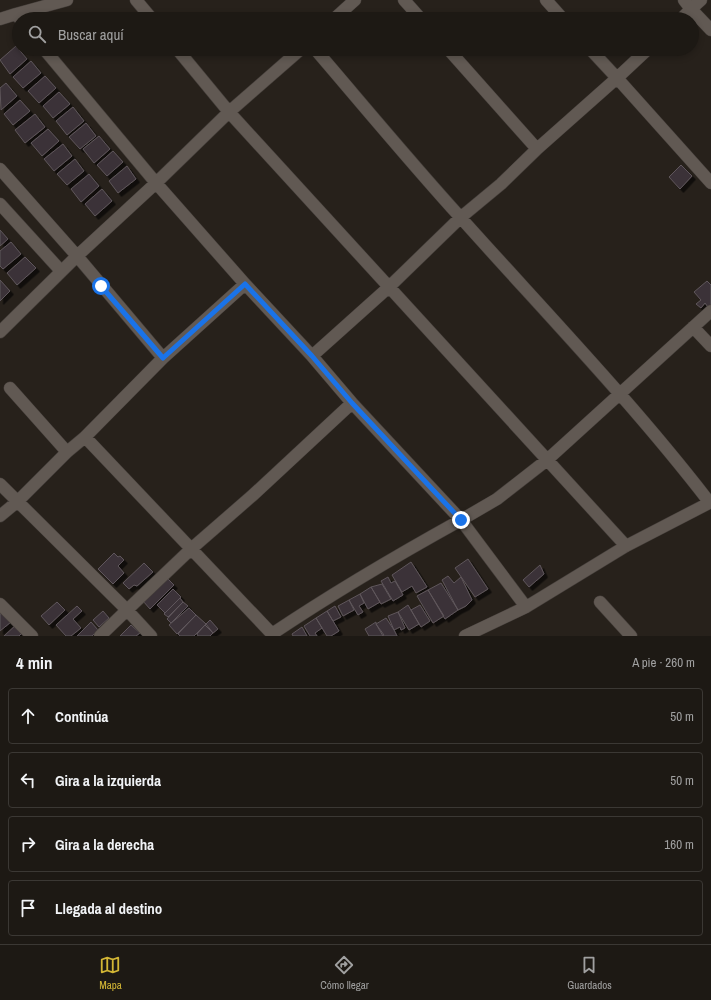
<!DOCTYPE html>
<html lang="es">
<head>
<meta charset="utf-8">
<style>
  body { margin:0; font-family:"Archivo Narrow",sans-serif; background:#2a2622; color:#f1f3f6 }
  .stop { position:absolute; width:12px; height:12px; margin:-9px; border:3px solid #1a73e8; border-radius:50%; background:#fff }
  .stop.end { background:#1a73e8; border-color:#fff; box-shadow:0 1px 4px #0008 }
  .list { margin:0; padding:0; list-style:none }
  h2 { display:flex; justify-content:space-between; align-items:center; height:52px; margin:0; padding:0 16px; font-size:17px }
  h2 small { font-size:13px; font-weight:400; color:#a0a0a0 }
  .list li { display:grid; grid-template-columns:26px 1fr auto; gap:12px; align-items:center; box-sizing:border-box; height:56px; margin:0 8px 8px; padding:0 8px; border:1px solid #3b3834; border-radius:4px }
  .list b { display:block; font-size:15px; white-space:nowrap }
  .list em { font-size:13px; font-style:normal; color:#a0a0a0 }
  .icon { flex:none; width:22px; height:22px; fill:none; stroke:currentColor; stroke-width:2; stroke-linecap:round; stroke-linejoin:round }
  .map { position:relative; flex:none; width:711px; height:636px; overflow:hidden }
  .search { position:absolute; background:#1d1914; box-shadow:0 2px 6px #0003; left:12px; right:12px; top:12px; height:44px; display:flex; align-items:center; gap:10px; box-sizing:border-box; padding:0 14px; border-radius:22px; color:#a0a0a0; font-size:15px }
  .sheet { height:308px; background:#1d1914 }
  nav { display:flex; justify-content:space-around; align-items:center; box-sizing:border-box; height:56px; border-top:1px solid #3b3834; background:#1d1914; font-size:11px; color:#a0a0a0 }
  nav a { display:grid; justify-items:center; gap:2px }
  nav .on { color:#d3b635 }
  .map>svg:first-child { display:block }
  .building { fill:#3a3237; stroke:#5f565b; filter:url(#shadow) }
  .lines { fill:none; stroke-linecap:round; stroke-linejoin:round }
  .minor-casing { stroke:#443e3a; stroke-width:13 }
  .minor { stroke:#615953; stroke-width:12 }
  .route { stroke:#1a73e8; stroke-width:5 }
</style>
</head>
<body>
<div class="map">
<svg width="711" height="636" viewBox="0 0 711 636">
  <defs>
    <filter id="shadow"><feDropShadow dx="3.5" dy="3.5" stdDeviation="0" flood-color="#0009"/></filter>
  </defs>
  <rect width="100%" height="100%" fill="#27211b"/>
  <path class="building" d="M16 46 27 59 10 74 0 60Z
    M31 61 41 73 23 88 13 77Z
    M45 76 56 88 39 103 28 91Z
    M6 83 17 96 1 110 0 88Z
    M59 92 70 104 53 118 43 106Z
    M20 100 30 111 13 125 4 114Z
    M73 107 84 121 67 135 56 121Z
    M35 114 45 127 25 143 15 130Z
    M86 123 96 136 80 149 69 137Z
    M48 129 59 141 42 156 31 143Z
    M99 136 110 149 94 163 83 149Z
    M63 144 72 156 54 171 44 159Z
    M113 151 123 162 107 176 97 165Z
    M75 159 84 171 67 185 57 174Z
    M681 165 692 176 680 189 669 177Z
    M127 166 136 179 118 193 109 181Z
    M89 174 99 186 81 202 71 189Z
    M102 189 112 201 95 216 85 204Z
    M0 230 8 239 0 246Z
    M11 242 21 254 3 269 0 266V251Z
    M25 257 36 268 17 285 7 273Z
    M0 280 10 291 0 301Z
    M707 281 711 285V305L708 307 705 303 701 308 696 304 701 300 694 292Z
    M114 553 118 557 120 556 124 560 118 566 124 573 113 584 98 569Z
    M468 559 488 589 475 597 455 568Z
    M411 562 427 587 416 593 412 586 402 592 392 575Z
    M144 563 153 572 137 586 134 585 129 589 123 583Z
    M540 565 544 574 529 587 523 580Z
    M448 576 454 583 461 577 472 600 466 606 458 610 442 580Z
    M388 577 391 583 395 581 403 595 393 601 381 581Z
    M167 578 174 585 150 609 143 601Z
    M441 583 458 610 445 619 428 590Z
    M382 584 391 599 381 604 371 587Z
    M371 587 380 602 368 609 360 594Z
    M173 589 181 597 165 613 157 605Z
    M428 590 444 616 433 623 417 596Z
    M360 594 364 603 359 606 363 612 358 615 349 600Z
    M180 598 183 602 168 617 164 614Z
    M349 600 354 610 343 616 338 606Z
    M57 602 65 610 49 625 41 616Z
    M183 602 188 606 171 623 167 619Z
    M408 605 419 624 409 630 398 612Z
    M420 605 430 621 421 627 411 610Z
    M77 606 82 611 73 619 81 628 71 636H66L56 625Z
    M335 606 341 617 333 621 327 611Z
    M189 608 196 615 177 634 169 625Z
    M103 611 109 618 99 627 93 620Z
    M327 611 339 631 331 636H327L316 618Z
    M3 612 11 622 0 631V614Z
    M398 612 405 628 401 630 400 627 394 630 388 616Z
    M196 615 206 624 194 636H180L178 634Z
    M316 618 322 628 315 633 317 636H310L304 626Z
    M386 618 394 630 397 636H383L376 624Z
    M210 620 218 629 213 633 206 624Z
    M91 622 98 630 92 636H77Z
    M376 622V624L384 635 382 636H369L365 629Z
    M17 624 24 631 19 636H4Z
    M131 625 140 633 136 636H120Z
    M205 625 213 633 210 636H198L197 634Z
    M302 627 307 636H293L292 634Z"/>
  <g class="lines">
    <defs>
      <path id="minor" d="M136 0 152 19
        M404 0 421 19
        M546 0 563 19
        M701 0 691 9 711 30
        M16 14 67 0
        M0 19 16 14 20 19
        M334 19 355 0
        M681 19 691 9 684 0
        M44 49 156 183 245 284 312 356 352 403 461 520 497 499 547 460 711 311
        M177 49 229 112 626 546
        M315 49C363 105 411 163 461 218 545 312 633 403 710 503
        M448 49 537 149
        M648 49 617 78 711 183
        M0 169 77 256 163 358
        M0 204 61 271
        M693 327 711 346
        M0 332 77 256 156 183 229 112 301 49
        M312 356 389 287 460 218 501 184 537 149 617 78 590 49
        M10 388 67 452
        M85 437 272 634
        M0 484 127 610 191 549 253 495 352 403
        M0 516 18 501 67 452 85 437 163 358 245 284
        M600 602 631 636
        M0 604 32 636
        M100 636 127 610 151 636
        M273 636 272 634C333 593 396 556 461 520L526 607
        M465 636 526 607 626 546 711 502"/>
    </defs>
    <use href="#minor" class="minor-casing"/>
    <use href="#minor" class="minor"/>
  </g>
  <g class="lines">
    <path class="route" d="M101 286 163 358 245 284 312 356 352 403 461 520"/>
  </g>
</svg>
<div class="stop" style="left:101px;top:286px"></div>
<div class="stop end" style="left:461px;top:520px"></div>
<div class="search"><svg class="icon" aria-label="search" viewBox="0 0 24 24"><circle cx="10" cy="10" r="6"/><path d="M15 15l6 6"/></svg>Buscar aquí</div>
</div>
<section class="sheet">
<h2>4 min<small>A pie · 260 m</small></h2>
<ul class="list">
<li><svg class="icon" aria-label="ahead" viewBox="0 0 24 24"><path d="M12 20V5M6 11l6-6 6 6"/></svg><div><b>Continúa</b></div><em>50 m</em></li>
<li><svg class="icon" aria-label="left" viewBox="0 0 24 24"><path d="M17 20v-9H6M10 6l-5 5 5 5"/></svg><div><b>Gira a la izquierda</b></div><em>50 m</em></li>
<li><svg class="icon" aria-label="right" viewBox="0 0 24 24"><path d="M7 20v-9h11M14 6l5 5-5 5"/></svg><div><b>Gira a la derecha</b></div><em>160 m</em></li>
<li><svg class="icon" aria-label="arrive" viewBox="0 0 24 24"><path d="M6 21V4h12l-3 4 3 4H6"/></svg><div><b>Llegada al destino</b></div></li>
</ul>
</section>
<nav>
<a class="on"><svg class="icon" aria-label="map" viewBox="0 0 24 24"><path d="M3 6l6-2 6 2 6-2v14l-6 2-6-2-6 2zM9 4v14M15 6v14"/></svg>Mapa</a>
<a><svg class="icon" aria-label="directions" viewBox="0 0 24 24"><path d="M12 3l9 9-9 9-9-9zM9 14v-3h6M13 9l2 2-2 2"/></svg>Cómo llegar</a>
<a><svg class="icon" aria-label="saved" viewBox="0 0 24 24"><path d="M7 4h10v16l-5-4-5 4z"/></svg>Guardados</a>
</nav>
</body>
</html>
